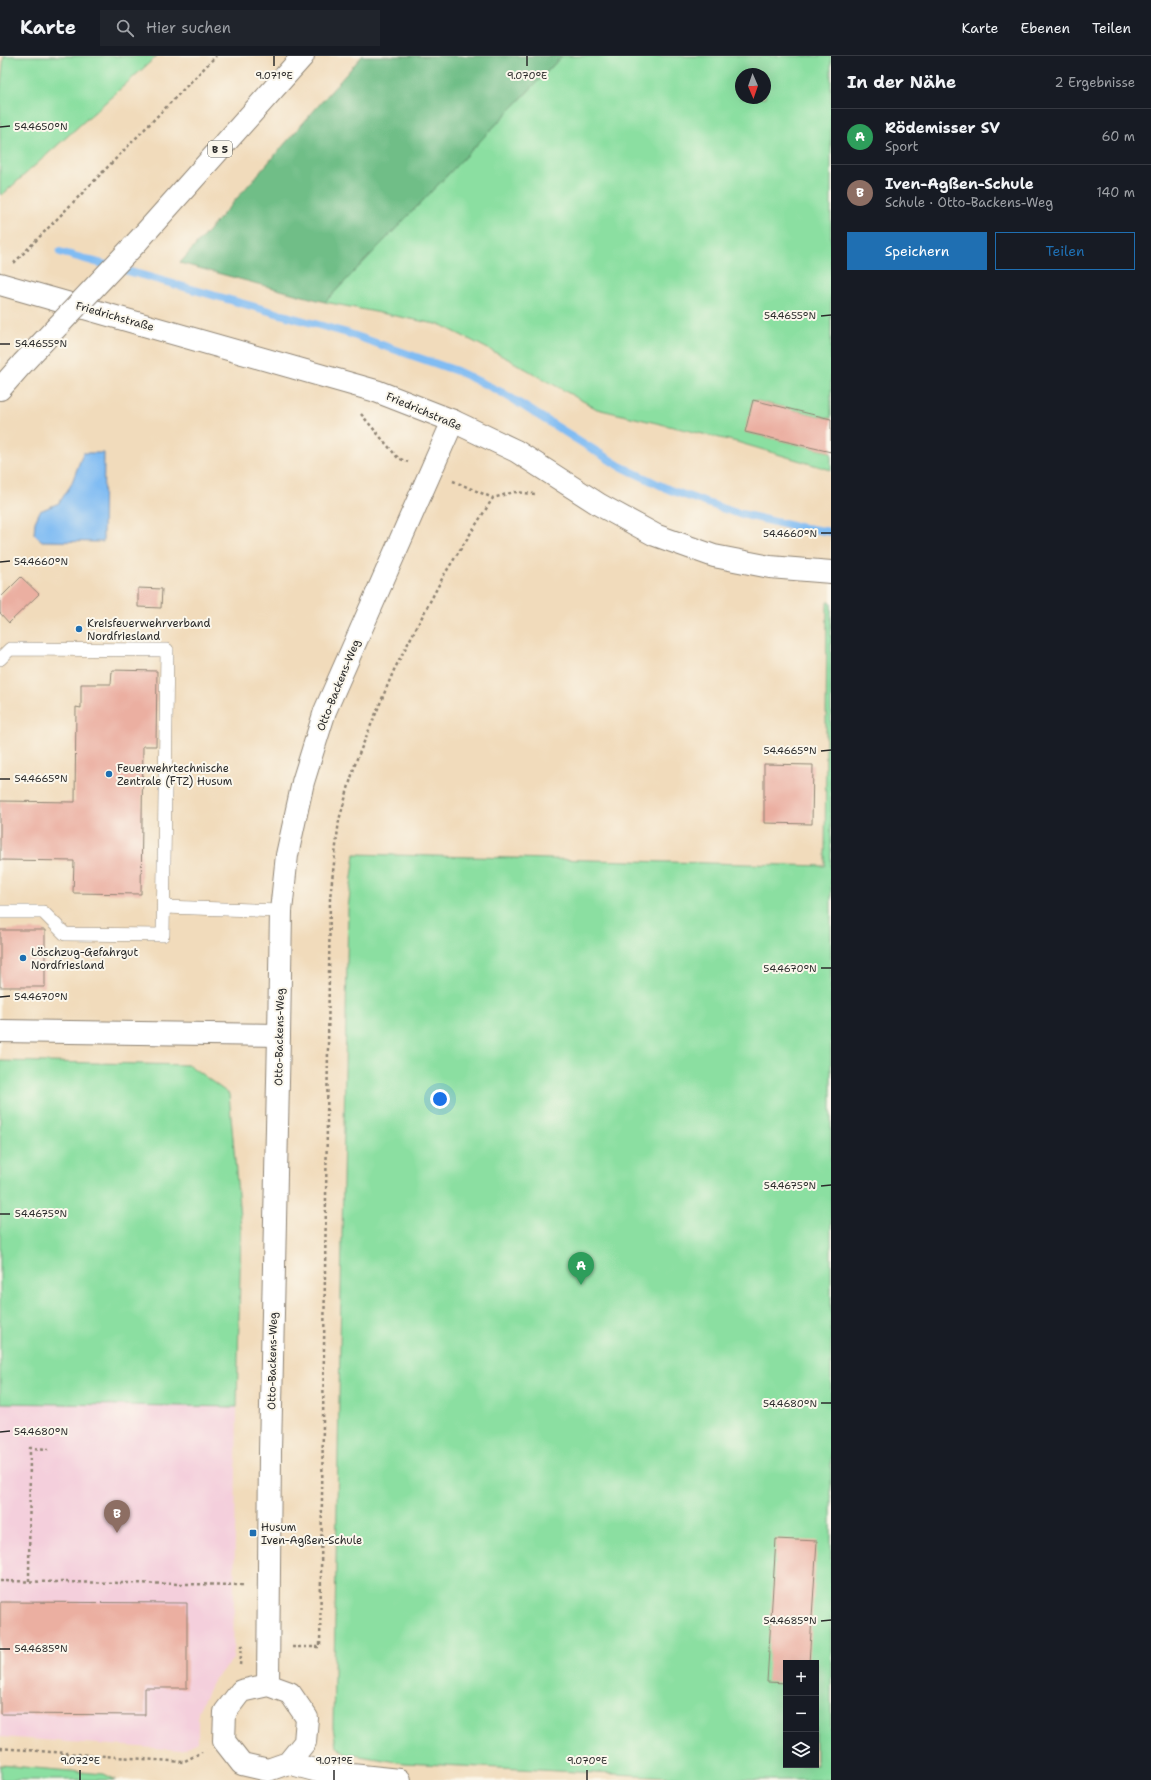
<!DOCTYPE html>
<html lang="de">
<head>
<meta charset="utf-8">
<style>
  body { margin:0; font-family:"Shantell Sans",sans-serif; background:#20242c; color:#f1f3f6 }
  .controls { position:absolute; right:12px; bottom:12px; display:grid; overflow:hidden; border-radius:0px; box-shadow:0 4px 16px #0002 }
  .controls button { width:36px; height:36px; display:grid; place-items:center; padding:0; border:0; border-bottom:1px solid #363941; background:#171b24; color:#f1f3f6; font:20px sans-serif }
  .compass { position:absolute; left:735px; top:12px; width:36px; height:36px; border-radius:50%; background:#171b24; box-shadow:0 4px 16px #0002; rotate:178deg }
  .you { position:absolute; left:440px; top:1043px; width:14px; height:14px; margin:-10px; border:3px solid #fff; border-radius:50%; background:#1a73e8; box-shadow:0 0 0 6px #1a73e833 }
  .badge { display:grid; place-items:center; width:26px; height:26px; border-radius:50%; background:#1f6fb2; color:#fff; font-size:13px; font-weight:700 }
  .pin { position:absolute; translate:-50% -33px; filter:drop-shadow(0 1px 2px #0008) }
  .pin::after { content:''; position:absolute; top:21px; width:14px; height:12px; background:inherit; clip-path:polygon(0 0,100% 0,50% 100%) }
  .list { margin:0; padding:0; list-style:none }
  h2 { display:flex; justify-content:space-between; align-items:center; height:52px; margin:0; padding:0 16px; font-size:17px }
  h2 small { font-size:13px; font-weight:400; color:#9ea1a6 }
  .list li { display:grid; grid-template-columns:26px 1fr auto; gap:12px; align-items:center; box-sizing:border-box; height:56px; padding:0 16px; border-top:1px solid #363941 }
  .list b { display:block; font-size:15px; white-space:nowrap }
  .list p { margin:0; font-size:13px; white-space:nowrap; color:#9ea1a6 }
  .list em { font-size:13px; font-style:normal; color:#9ea1a6 }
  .actions { display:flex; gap:8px; padding:12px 16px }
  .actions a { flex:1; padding:9px 0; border:1px solid #1f6fb2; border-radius:0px; text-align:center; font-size:14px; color:#1f6fb2 }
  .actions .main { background:#1f6fb2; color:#fff }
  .icon { flex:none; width:22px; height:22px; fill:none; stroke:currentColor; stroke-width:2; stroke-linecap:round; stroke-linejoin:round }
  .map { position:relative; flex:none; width:831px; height:1724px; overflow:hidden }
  header { display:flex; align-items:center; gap:24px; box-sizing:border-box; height:56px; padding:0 20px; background:#171b24; border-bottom:1px solid #363941 }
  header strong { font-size:19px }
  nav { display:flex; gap:22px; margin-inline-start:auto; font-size:14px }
  .search { width:280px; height:36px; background:#20242c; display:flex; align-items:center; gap:10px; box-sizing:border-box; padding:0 14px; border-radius:0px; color:#9ea1a6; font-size:15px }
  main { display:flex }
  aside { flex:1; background:#171b24 }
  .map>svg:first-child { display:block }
  .built { fill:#f4cfdc }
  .green { fill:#8bdfa1; stroke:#5b8566; fill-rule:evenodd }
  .forest { fill:#70be87; stroke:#4e7459 }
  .water { fill:#80bcf3; stroke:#56748f }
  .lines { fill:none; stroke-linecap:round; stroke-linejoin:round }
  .stream { stroke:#80bcf3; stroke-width:8 }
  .building { fill:#ebafa1 }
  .lane-casing { stroke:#8e8373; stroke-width:14 }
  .street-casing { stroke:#8e8373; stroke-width:24 }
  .secondary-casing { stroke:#8e8373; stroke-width:24 }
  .highway-casing { stroke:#8e8373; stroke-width:24 }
  .path { stroke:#8e8373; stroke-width:2.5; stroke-dasharray:3 3; stroke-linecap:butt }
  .lane { stroke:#fff; stroke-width:13 }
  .street { stroke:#fff; stroke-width:22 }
  .secondary { stroke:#fff; stroke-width:22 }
  .highway { stroke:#fff; stroke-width:22 }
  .highway-bridge-casing { stroke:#8e8373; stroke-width:24; stroke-linecap:butt }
  .highway-bridge { stroke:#fff; stroke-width:22 }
  .ticks { fill:none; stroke:#2b2b2b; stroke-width:1.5 }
  .poi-dot { fill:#1f6fb2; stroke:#fbf7ec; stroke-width:1.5 }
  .labels { text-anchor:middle; stroke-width:4; stroke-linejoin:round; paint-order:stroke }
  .shield { fill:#fbf7ec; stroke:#696865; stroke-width:1 }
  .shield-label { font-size:10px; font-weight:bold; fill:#2b2b2b }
  .street-label { font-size:11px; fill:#2b2b2b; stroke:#fbf7ec }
  .poi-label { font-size:11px; fill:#2b2b2b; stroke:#fbf7ec; text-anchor:start }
  .ticks-label { font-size:10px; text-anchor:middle; fill:#2b2b2b; stroke:#fbf7ec; stroke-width:4; stroke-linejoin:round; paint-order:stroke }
</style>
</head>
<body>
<header>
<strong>Karte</strong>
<div class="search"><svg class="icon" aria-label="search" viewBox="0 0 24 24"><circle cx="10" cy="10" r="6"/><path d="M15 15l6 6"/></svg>Hier suchen</div>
<nav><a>Karte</a><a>Ebenen</a><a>Teilen</a></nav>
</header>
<main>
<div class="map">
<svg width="831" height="1724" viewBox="0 0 831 1724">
  <rect width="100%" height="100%" fill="#fbf7ec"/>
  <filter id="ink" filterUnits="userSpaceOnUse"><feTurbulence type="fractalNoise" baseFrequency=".025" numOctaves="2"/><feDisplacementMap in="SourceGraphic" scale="8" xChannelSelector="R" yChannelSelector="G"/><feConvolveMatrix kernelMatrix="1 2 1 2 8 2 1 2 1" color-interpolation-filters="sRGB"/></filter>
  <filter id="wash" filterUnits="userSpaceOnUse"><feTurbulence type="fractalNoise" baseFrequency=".012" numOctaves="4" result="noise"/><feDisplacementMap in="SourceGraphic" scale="16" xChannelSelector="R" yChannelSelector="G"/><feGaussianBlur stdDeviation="0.9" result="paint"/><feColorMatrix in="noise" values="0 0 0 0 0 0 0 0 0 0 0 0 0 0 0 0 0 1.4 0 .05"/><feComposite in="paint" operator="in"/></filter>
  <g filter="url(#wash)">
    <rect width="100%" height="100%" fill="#f1dbbb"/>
    <path class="built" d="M0 1347 237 1351 233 1603 213 1625 198 1655V1686L182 1694 0 1681Z"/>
    <path class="green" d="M4 0H157L2 139 0 138V37Z
      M562 0H831V363L753 344 746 376 831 396V414L737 386 597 353 508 303 441 269 325 246ZM741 18H765V42H741Z
      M827 546H831V1724H730L404 1707 347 1698 336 1690 333 1671 348 852 355 798 825 810ZM786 1607H816V1709H786Z
      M0 1005 189 1009 229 1038 241 1172 237 1351 0 1347Z
      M0 1709 104 1718 116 1724H0Z"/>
    <path class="forest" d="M362 0H562L325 246 180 207Z"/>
    <path class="water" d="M83 397H104L103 486 42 485 34 478 35 466 40 455 59 447 71 429Z"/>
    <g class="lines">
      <path class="stream" d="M60 196 347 277 457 315 501 336 618 409 670 434 733 456 792 470 831 476"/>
    </g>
    <g id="blocks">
      <path class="building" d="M753 344 831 363V396L745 376Z
        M21 521 39 538 9 567 0 557V542Z
        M138 532 162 533 161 552 138 551Z
        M112 614 157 615 156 690H143L141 838 73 837 74 805 0 804V745L75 746 76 651 81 652V628H111Z
        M764 708 813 709 812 768 764 767Z
        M0 874H45V931H0Z
        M776 1483 817 1485 809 1607H786V1627L767 1626Z
        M0 1546 187 1547V1632H145V1659L0 1658Z"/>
    </g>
  </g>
  <g filter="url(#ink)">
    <use href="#blocks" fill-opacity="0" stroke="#8e8373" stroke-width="1"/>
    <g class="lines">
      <defs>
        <path id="lane" d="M0 603 10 593 167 594 163 879 65 878 43 856H0
          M164 851 281 855"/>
        <path id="street" d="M453 365 516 395 600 449 655 479 714 500 770 511 831 516
          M268 1629 270 1396 279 979
          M288 1707 305 1686 307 1662 290 1637 268 1629 241 1635 225 1656 224 1685 242 1708 268 1714 288 1707 322 1716 400 1724"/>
        <path id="secondary" d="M0 228 376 335 453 365 325 655 303 726 287 799 281 855 279 979"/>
        <path id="highway" d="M137 186 303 0
          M0 333 23 307
          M0 975 279 979"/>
      </defs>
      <use href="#lane" class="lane-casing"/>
      <use href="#street" class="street-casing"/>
      <use href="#secondary" class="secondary-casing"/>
      <use href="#highway" class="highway-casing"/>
      <path class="path" d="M14 207 216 0
        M361 358 398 402 408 406
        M453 425 493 442
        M0 1525 244 1529
        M29 1525 30 1392 49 1393
        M292 1591H320L330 842 339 764 356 705 394 614 444 519 493 442 514 436 535 438
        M240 1609 242 1590H245
        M0 1692 183 1706 202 1696"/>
      <use href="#lane" class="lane"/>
      <use href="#street" class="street"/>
      <use href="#secondary" class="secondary"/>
      <use href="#highway" class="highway"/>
      <defs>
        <path id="highway-bridge" d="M23 307 137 186"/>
      </defs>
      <use href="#highway-bridge" class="highway-bridge-casing"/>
      <use href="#highway-bridge" class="highway-bridge"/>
    </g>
  </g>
  <path class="ticks" d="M274 0V10M527 0V10M0 71 10 70M821 260 831 259M0 288H10M821 477H831M0 506 10 505M821 695 831 694M0 723H10M821 912H831M0 941 10 940M821 1130 831 1129M0 1158H10M821 1347H831M0 1376 10 1375M821 1565 831 1564M0 1593H10M80 1714V1724M334 1714V1724M587 1714V1724"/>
  <g class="poi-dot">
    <circle cx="79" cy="573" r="4"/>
    <circle cx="109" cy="718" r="4"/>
    <circle cx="23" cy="902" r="4"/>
    <rect x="249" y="1473" width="8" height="8" rx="2"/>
  </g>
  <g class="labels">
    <rect class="shield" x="208" y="85" width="24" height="16" rx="3"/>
    <g class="shield-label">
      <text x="220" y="97">B 5</text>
    </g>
    <g class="street-label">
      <text transform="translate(115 260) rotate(16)" y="4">Friedrichstraße</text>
      <text transform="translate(424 355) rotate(23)" y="4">Friedrichstraße</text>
      <text transform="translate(338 629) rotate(-68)" y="4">Otto-Backens-Weg</text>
      <text transform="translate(279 981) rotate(-89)" y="4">Otto-Backens-Weg</text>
      <text transform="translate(272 1305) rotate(-89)" y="4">Otto-Backens-Weg</text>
    </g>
    <g class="poi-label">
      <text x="87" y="571">Kreisfeuerwehrverband<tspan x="87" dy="13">Nordfriesland</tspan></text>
      <text x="117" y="716">Feuerwehrtechnische<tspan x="117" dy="13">Zentrale (FTZ) Husum</tspan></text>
      <text x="31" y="900">Löschzug-Gefahrgut<tspan x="31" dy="13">Nordfriesland</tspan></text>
      <text x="261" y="1475">Husum<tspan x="261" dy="13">Iven-Agßen-Schule</tspan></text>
    </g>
  </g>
  <g class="ticks-label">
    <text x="274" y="23">9.071°E</text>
    <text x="527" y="23">9.070°E</text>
    <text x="41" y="74">54.4650°N</text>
    <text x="790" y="263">54.4655°N</text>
    <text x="41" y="291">54.4655°N</text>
    <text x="790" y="481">54.4660°N</text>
    <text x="41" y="509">54.4660°N</text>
    <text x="790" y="698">54.4665°N</text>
    <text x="41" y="726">54.4665°N</text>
    <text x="790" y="916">54.4670°N</text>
    <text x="41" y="944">54.4670°N</text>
    <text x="790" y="1133">54.4675°N</text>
    <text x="41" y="1161">54.4675°N</text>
    <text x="790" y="1351">54.4680°N</text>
    <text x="41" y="1379">54.4680°N</text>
    <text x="790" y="1568">54.4685°N</text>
    <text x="41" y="1596">54.4685°N</text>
    <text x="80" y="1708">9.072°E</text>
    <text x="334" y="1708">9.071°E</text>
    <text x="587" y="1708">9.070°E</text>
  </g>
</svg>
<div class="controls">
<button>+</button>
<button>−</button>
<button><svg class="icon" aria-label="layers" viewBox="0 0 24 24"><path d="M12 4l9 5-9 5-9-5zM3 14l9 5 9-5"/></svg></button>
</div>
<svg class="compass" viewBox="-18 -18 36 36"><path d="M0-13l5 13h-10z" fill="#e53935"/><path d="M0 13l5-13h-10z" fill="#9ea1a6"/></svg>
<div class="you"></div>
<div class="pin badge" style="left:581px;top:1229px;background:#2e9e5b">A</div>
<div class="pin badge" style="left:117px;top:1477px;background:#8d6e63">B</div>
</div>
<aside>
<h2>In der Nähe<small>2 Ergebnisse</small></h2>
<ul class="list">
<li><span class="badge" style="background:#2e9e5b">A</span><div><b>Rödemisser SV</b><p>Sport</p></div><em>60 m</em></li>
<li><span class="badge" style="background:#8d6e63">B</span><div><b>Iven-Agßen-Schule</b><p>Schule · Otto-Backens-Weg</p></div><em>140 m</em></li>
</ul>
<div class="actions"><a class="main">Speichern</a><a>Teilen</a></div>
</aside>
</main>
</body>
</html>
